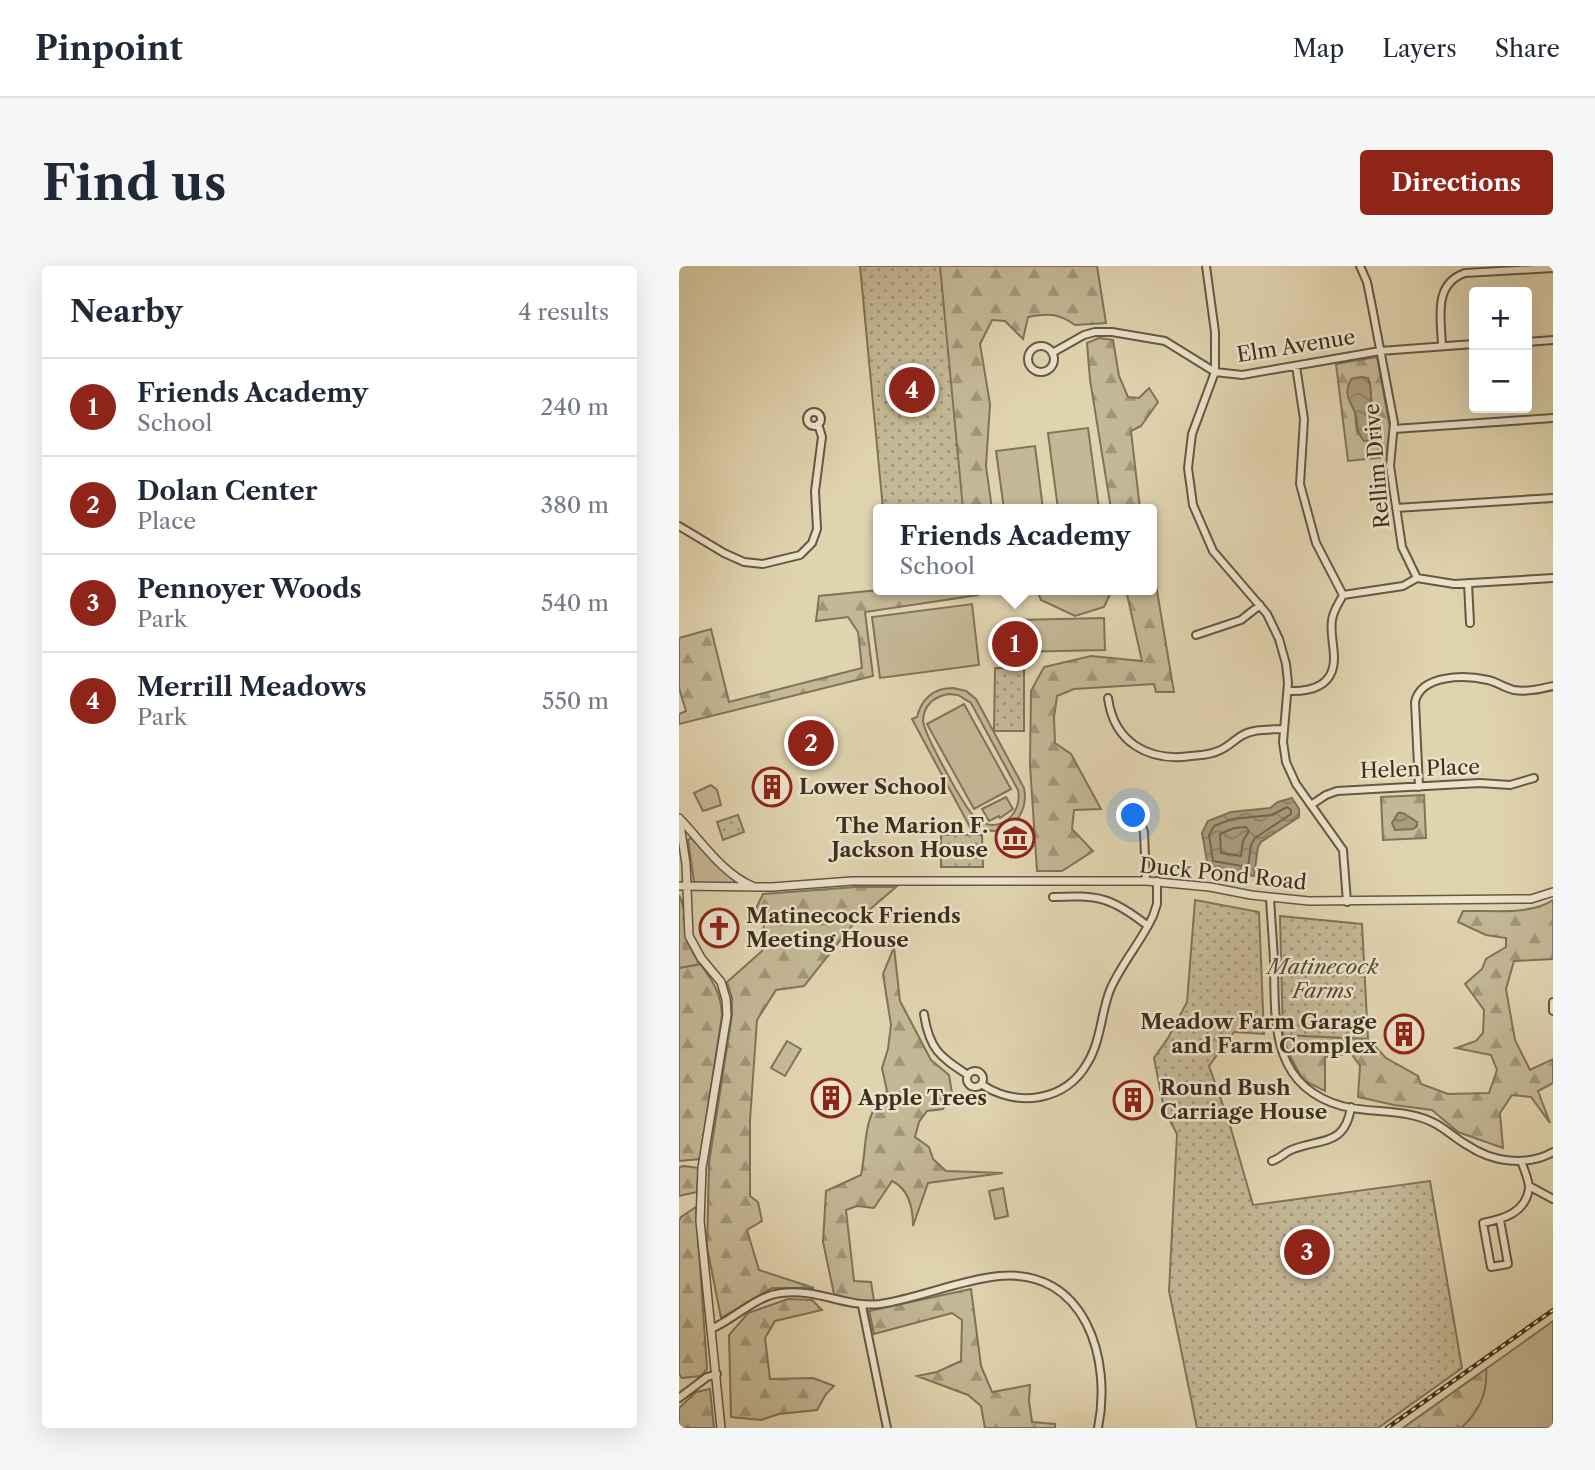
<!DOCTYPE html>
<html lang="en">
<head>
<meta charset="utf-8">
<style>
  body { margin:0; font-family:"Libre Caslon Text",serif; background:#f6f6f7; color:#1f2937 }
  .controls { position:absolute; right:21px; top:21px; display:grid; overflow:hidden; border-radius:7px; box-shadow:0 7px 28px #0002 }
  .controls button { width:63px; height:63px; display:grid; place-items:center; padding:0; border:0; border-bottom:2px solid #e0e1e3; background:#fff; color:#1f2937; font:35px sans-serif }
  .you { position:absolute; left:455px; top:550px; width:24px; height:24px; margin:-18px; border:5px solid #fff; border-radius:50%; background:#1a73e8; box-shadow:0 0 0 10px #1a73e833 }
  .badge { display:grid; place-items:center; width:46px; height:46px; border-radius:50%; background:#8f2418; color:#fff; font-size:23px; font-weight:700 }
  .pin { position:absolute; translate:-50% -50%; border:4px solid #fff; box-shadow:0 2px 7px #0006 }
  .popup { position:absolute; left:194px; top:238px; width:284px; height:91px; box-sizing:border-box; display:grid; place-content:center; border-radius:7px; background:#fff; filter:drop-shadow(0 2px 5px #0005); font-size:23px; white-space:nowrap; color:#747a83 }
  .popup b { font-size:26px; color:#1f2937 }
  .popup::after { content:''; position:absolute; left:50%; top:100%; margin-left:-14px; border:14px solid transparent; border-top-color:#fff }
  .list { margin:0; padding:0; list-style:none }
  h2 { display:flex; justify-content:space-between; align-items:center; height:91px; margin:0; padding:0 28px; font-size:30px }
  h2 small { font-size:23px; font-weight:400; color:#747a83 }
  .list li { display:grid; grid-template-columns:46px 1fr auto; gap:21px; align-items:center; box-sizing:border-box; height:98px; padding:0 28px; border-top:2px solid #e0e1e3 }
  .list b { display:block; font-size:26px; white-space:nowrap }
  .list p { margin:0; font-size:23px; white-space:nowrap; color:#747a83 }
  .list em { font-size:23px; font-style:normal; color:#747a83 }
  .map { position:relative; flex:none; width:874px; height:1162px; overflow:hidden; border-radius:7px }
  header { display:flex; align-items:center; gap:42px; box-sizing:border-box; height:98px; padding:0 35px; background:#fff; border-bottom:2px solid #e0e1e3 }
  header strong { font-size:33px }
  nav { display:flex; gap:38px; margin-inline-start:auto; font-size:24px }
  .intro { display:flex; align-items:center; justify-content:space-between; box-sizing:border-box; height:168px; padding:0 42px }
  h1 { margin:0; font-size:49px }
  .button { padding:18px 32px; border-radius:7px; background:#8f2418; color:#fff; font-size:24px; font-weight:700 }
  main { display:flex; gap:42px; padding:0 42px }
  aside { flex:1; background:#fff; border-radius:7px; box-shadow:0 7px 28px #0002 }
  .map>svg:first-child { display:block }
  .green { fill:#c4b896; stroke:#80735a; stroke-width:2; fill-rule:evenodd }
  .forest { fill:url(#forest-firs); stroke:#80735a; stroke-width:2; fill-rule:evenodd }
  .cemetery { fill:url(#cemetery-stones); stroke:#80735a; stroke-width:2 }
  .park { fill:url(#park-dots); stroke:#80735a; stroke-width:2 }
  .water { fill:url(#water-waves); stroke:#7e7057; stroke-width:2 }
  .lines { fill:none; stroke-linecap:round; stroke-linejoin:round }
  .shore { stroke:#73654d; stroke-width:2 }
  .minor-casing { stroke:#665842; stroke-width:10 }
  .tertiary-casing { stroke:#665842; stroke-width:10 }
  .minor { stroke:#ebe3cb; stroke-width:6 }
  .tertiary { stroke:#ebe3cb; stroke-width:7 }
  .rail-casing { stroke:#3d2e1d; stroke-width:4.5 }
  .rail { stroke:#ebe3cb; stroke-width:2; stroke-dasharray:5; stroke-linecap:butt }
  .labels { text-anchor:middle; stroke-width:5; stroke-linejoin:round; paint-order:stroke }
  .street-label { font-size:21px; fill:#3d2e1d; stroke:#ebe3cb }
  .poi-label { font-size:21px; font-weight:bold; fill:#3d2e1d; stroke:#ebe3cb; text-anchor:start }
  .park-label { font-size:21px; font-style:italic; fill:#584a35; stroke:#ebe3cb }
</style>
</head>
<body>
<header>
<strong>Pinpoint</strong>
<nav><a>Map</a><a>Layers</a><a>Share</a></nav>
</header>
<div class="intro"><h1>Find us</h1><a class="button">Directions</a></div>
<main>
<aside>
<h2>Nearby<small>4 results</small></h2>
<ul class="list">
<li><span class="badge">1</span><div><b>Friends Academy</b><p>School</p></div><em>240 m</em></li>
<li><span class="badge">2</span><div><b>Dolan Center</b><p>Place</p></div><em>380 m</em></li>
<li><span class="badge">3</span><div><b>Pennoyer Woods</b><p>Park</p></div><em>540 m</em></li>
<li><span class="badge">4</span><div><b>Merrill Meadows</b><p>Park</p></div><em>550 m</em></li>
</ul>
</aside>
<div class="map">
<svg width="874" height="1162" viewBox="0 0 874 1162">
  <defs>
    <pattern id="forest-firs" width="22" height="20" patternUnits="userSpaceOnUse" patternTransform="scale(1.75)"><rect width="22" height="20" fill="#c4b896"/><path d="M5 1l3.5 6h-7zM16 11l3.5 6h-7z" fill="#a0967a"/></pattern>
    <pattern id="cemetery-stones" width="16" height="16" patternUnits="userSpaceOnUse" patternTransform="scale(1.75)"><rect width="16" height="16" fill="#c4b896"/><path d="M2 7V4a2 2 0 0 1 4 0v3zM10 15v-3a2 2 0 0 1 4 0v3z" fill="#a0967a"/></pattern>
    <pattern id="park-dots" width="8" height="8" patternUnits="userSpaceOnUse" patternTransform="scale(1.75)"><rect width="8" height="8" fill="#c4b896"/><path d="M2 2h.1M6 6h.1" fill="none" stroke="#a0967a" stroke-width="1.8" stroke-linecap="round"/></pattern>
    <pattern id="water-waves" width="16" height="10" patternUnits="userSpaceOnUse" patternTransform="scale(1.75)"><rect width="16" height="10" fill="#a99c7d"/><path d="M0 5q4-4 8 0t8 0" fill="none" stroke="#8b8066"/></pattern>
  </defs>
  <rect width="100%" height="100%" fill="#e0d4af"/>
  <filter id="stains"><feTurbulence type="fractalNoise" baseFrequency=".00286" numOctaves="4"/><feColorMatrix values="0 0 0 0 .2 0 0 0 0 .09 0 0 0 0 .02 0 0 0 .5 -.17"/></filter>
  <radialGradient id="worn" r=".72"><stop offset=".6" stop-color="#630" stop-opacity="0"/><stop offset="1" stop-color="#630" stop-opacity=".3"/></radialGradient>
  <path class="green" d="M409 162 420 243H379L369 167Z
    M356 180 364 243H325L317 185Z
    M358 324H433L425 341 396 350 362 334Z
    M293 338 300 399 201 412 193 351Z
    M425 352 426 384 336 386V354Z
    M274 422 287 425 297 433 345 522C349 542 338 563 316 565 307 565 301 561 293 565L233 453 238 451C243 432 255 422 274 422ZM269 428 279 429 292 437 339 524C344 547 321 569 299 554 288 548 244 466 244 454 245 439 255 431 269 428Z
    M285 438 332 523 295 543 248 458Z
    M32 519 38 524 42 539 24 545 15 527Z
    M327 531 334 543 321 552 320 550 310 555 303 543Z
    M12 572 14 573 58 618H20L15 616 9 574Z
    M108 775 122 783 106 810 92 802Z
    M324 922 329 950 316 953 310 925Z
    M874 1055V1162H724L870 1058Z"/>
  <path class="forest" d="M255 0H418L427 57 396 59C380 47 368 47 349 51L344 73 326 55 313 54 301 78 311 138 307 200 313 243H227Z
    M420 72 434 74 440 110 449 131 460 132 470 122 479 136 462 160 452 165 461 243H432L411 114 408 77Z
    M698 91 711 162 707 191 669 195 657 98ZM691 118 693 143 698 155 678 166 676 147Z
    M473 295 495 426H477L475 418 395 423 378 430 375 451 376 477 392 488 422 543 395 544 393 563 414 585 383 605H358L351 499 352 425 365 401 412 390 463 395 447 324H472Z
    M200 324H301L299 329 186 346 194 410 0 458V448L7 445 0 422V372L32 363 50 436 183 402 179 366 169 351 137 355 140 330Z
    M745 529 747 572 704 574 702 531Z
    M177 621H217L175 657 125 720 97 724 78 754 71 854V930L79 936 83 955 68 964 80 1004 135 1022H93L42 1052 28 981 30 897 53 749V732L48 716 83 685 85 656 71 655 84 628Z
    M874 634V693L835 695 827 723 836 774 851 804 874 793V817L859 825 871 857 852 831 833 829 821 847 824 882 779 866 753 844 715 839 679 831 681 800 672 787 646 791V825L624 814 610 788 604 769 689 773 707 792 739 810 742 818 769 828 810 827 818 804 812 789 777 782 797 775 804 767 805 744 786 718 803 703 807 693 827 681V672L807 669 779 656 784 645C813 644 848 650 874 634Z
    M215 681 221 735 252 794 270 809 273 827 264 843 248 845 240 856 236 871 250 881 254 893 267 905 324 907 249 917 234 960C234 943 230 923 213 915L195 942 178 940 167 944 175 1015 192 1016 195 1035 183 1036 155 1028 144 976 147 925 182 909C189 875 182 853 208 825L203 802 209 783 212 759 204 708Z
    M21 698C34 715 42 727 43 749L21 893 0 895V702Z
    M5 900 20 902 18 926 0 930V901Z
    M17 941 28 1103 22 1110 3 1112 0 1108V955L2 951Z
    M292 1023 302 1100 313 1126 351 1119 350 1135 353 1156 376 1158V1162H306L302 1140 289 1129 238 1110 258 1106 282 1095 283 1054 273 1047 195 1068 190 1045Z
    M109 1033 133 1034 143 1044 96 1055 86 1072 91 1113 134 1112 155 1120 147 1128 138 1144 100 1148 82 1154 52 1151 50 1069 69 1047Z
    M807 1103C809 1127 800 1146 782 1162H724Z
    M31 1123 35 1162H0V1142L17 1126Z"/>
  <path class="cemetery" d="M0 629C12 653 0 670 21 698L0 702Z"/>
  <path class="park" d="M181 0H261L284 243H204Z
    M316 402H345V465H315Z
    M59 549 65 566 44 574 38 556Z
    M262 569H303L304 601H262Z
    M516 634 580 646 585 768 555 766 530 800 550 856 574 939 751 915 783 1102 699 1162H518L490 1025 498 868 485 843 475 792 489 772 508 736Z
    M601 650 683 658 689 773 604 769Z"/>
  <path class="water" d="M682 111 689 112 691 118 693 143 698 155V168L693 174 685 175C674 161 681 160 676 147 671 134 664 129 672 113Z
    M613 532 620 543V551L582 576 579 581 575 610 529 601 523 567 529 555 552 546 591 542 599 536Z
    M719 547H724L738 556V560L734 563 716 564 713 557Z"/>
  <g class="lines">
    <path class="shore" d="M608 541 612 544V548L576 572 572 579 569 601 534 595 530 569 535 560 553 553 593 549Z
      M567 561 570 565 564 575 562 590 542 587 541 568 555 562Z"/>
    <defs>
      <path id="minor" d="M527 0 536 66V106L513 168 509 202 514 239 534 285 588 348 600 373 607 398 609 417 604 476 607 496 617 518 664 584 668 636
        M681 0 688 16 694 46 715 157 711 200 723 281 738 312
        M848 76 874 74
        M763 80C762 52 754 18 786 7L874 2
        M349 93a13 13 0 1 1 26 0a13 13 0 1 1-26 0Z
        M373 87 405 69 416 66H433L486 75 536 106 563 109 701 85 795 78
        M617 100 625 153 621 218 637 277 664 329
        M128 153a7 7 0 1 1 14 0a7 7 0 1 1-14 0Z
        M715 163 874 152
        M717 242 874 232
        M0 260 45 287 65 296 84 298 121 289 133 277 138 263 136 225 143 171 139 158
        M789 317 791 357
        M517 369 562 354 581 339
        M609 425C632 426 655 420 655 392 655 379 651 367 653 354 654 345 660 337 664 329L724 320 738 312 775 318 874 312
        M429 432C435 477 470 496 512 490 521 489 531 489 539 485 548 482 554 475 562 470 575 462 590 464 605 463
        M740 521 736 436C742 408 786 409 809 414 818 416 826 422 835 424 848 426 861 423 874 420
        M632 539 647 529 658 525 801 517 831 519 855 512
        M463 560 465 566 467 615
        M374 631C420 629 432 631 469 660
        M591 631C592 652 594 674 595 695 596 755 591 820 663 840 695 848 728 842 757 858 768 864 777 873 788 879 813 896 847 901 874 886
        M874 736V745
        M245 748C250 783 261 791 289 809
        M288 813a8 8 0 1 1 16 0a8 8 0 1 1-16 0Z
        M302 818C338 842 387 836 409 796 422 774 422 747 431 724 442 698 462 676 474 650L478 638V615
        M593 895C600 893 605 887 612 884 641 872 666 881 672 841
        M850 920 874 933
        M821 954 829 998 812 1001 804 957C824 953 847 947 850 922 850 914 845 903 842 895
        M183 1040 208 1162
        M32 1063C56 1053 76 1030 102 1027 138 1022 168 1042 201 1038 241 1032 280 1014 320 1010 407 1002 433 1094 419 1162
        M0 1132 28 1111 38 1108"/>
      <path id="tertiary" d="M0 552 7 598 10 670 22 692 42 716 47 733 48 749 23 902 21 955 42 1162
        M1 553C23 576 43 607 73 620
        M0 620 93 621 173 615H467L531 621 572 629 630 635 839 633H852L874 626"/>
    </defs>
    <use href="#minor" class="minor-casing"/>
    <use href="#tertiary" class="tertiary-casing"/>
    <use href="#minor" class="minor"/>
    <use href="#tertiary" class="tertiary"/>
    <defs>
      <path id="rail" d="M708 1162 874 1044"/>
    </defs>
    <use href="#rail" class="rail-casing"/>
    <use href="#rail" class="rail"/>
  </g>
  <defs>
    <symbol id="building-ring" viewBox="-11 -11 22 22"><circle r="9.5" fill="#ebe3cb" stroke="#8f2418" stroke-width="1.5"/><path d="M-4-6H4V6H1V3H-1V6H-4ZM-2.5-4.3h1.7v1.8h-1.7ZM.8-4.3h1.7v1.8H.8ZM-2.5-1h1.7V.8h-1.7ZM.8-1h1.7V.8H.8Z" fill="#8f2418"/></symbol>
    <symbol id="museum-ring" viewBox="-11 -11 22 22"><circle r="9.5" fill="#ebe3cb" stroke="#8f2418" stroke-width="1.5"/><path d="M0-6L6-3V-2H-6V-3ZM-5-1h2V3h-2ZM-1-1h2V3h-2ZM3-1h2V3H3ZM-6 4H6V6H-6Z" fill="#8f2418"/></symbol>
    <symbol id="church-ring" viewBox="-11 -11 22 22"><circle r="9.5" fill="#ebe3cb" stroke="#8f2418" stroke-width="1.5"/><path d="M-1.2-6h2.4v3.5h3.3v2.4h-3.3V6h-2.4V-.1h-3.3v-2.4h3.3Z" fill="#8f2418"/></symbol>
  </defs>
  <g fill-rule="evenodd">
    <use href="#building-ring" x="71" y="499" width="44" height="44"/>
    <use href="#museum-ring" x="314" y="550" width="44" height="44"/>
    <use href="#church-ring" x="18" y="640" width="44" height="44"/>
    <use href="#building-ring" x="703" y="746" width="44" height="44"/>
    <use href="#building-ring" x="130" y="810" width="44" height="44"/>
    <use href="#building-ring" x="432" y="812" width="44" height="44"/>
  </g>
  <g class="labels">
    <g class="street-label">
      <text transform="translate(617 80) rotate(-9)" y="7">Elm Avenue</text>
      <text transform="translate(698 200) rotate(-95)" y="7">Rellim Drive</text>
      <text transform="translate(741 503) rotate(-2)" y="7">Helen Place</text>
      <text transform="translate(544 608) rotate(6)" y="7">Duck Pond Road</text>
    </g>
    <g class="poi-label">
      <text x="120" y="528">Lower School</text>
      <text x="309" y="567" text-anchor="end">The Marion F.<tspan x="309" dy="24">Jackson House</tspan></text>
      <text x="67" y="657">Matinecock Friends<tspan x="67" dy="24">Meeting House</tspan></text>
      <text x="698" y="763" text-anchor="end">Meadow Farm Garage<tspan x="698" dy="24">and Farm Complex</tspan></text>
      <text x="481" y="829">Round Bush<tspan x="481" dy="24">Carriage House</tspan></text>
      <text x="179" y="839">Apple Trees</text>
    </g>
    <g class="park-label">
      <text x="644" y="708">Matinecock<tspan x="644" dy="24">Farms</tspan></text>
    </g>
  </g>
  <rect width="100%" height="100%" filter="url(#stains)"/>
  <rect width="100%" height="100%" fill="url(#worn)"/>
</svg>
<div class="controls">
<button>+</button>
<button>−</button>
</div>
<div class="you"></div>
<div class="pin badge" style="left:336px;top:378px">1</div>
<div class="popup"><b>Friends Academy</b>School</div>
<div class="pin badge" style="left:132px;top:477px">2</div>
<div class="pin badge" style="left:628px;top:986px">3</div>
<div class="pin badge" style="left:233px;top:124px">4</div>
</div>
</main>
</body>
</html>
